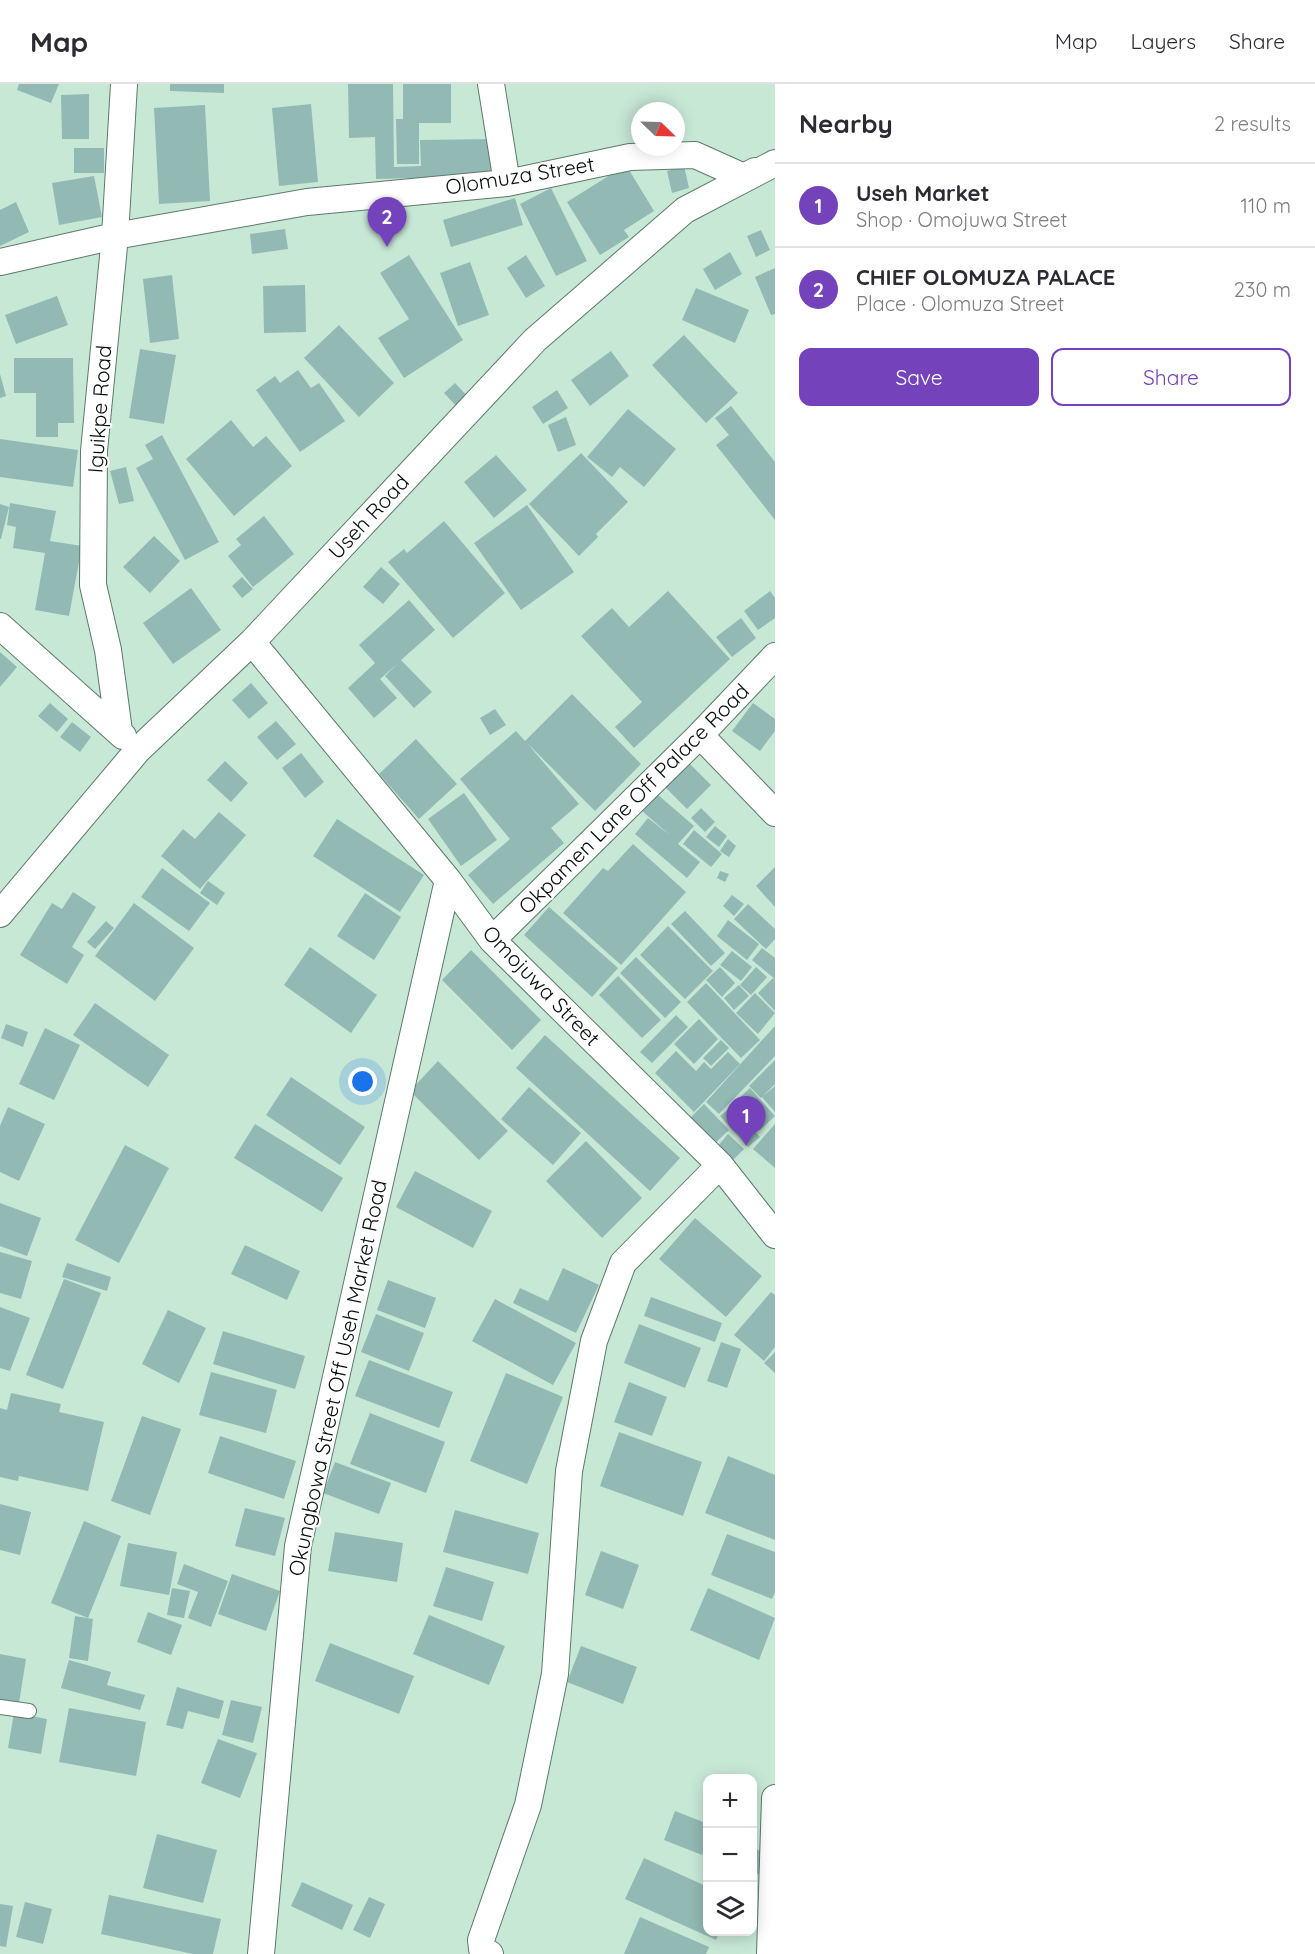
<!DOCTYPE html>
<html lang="en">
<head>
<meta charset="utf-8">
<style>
  body { margin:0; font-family:Quicksand,sans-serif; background:#f7f7f7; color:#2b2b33 }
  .controls { position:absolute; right:18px; bottom:18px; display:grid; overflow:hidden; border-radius:12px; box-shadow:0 3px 15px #0003 }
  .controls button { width:54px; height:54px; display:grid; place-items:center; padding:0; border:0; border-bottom:2px solid #e1e1e2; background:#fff; color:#2b2b33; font:30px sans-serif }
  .compass { position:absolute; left:631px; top:18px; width:54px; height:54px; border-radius:50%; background:#fff; box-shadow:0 3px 15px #0003; rotate:113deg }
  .you { position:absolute; left:363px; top:998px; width:21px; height:21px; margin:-15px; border:4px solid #fff; border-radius:50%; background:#1a73e8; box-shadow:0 0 0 9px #1a73e833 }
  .badge { display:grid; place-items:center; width:39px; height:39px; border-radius:50%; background:#7443bb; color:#fff; font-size:20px; font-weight:700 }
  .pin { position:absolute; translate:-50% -50px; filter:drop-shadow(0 2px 3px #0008) }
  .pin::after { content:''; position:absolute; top:32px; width:21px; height:18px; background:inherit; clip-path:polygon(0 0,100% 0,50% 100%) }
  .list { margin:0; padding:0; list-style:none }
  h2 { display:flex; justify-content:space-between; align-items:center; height:78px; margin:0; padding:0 24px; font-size:26px }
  h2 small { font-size:20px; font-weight:400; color:#7c7c81 }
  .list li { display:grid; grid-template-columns:39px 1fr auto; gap:18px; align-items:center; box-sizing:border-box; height:84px; padding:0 24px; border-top:2px solid #e1e1e2 }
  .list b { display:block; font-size:22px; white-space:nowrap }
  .list p { margin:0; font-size:20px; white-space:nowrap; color:#7c7c81 }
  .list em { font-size:20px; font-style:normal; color:#7c7c81 }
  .actions { display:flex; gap:12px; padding:18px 24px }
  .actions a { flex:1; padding:14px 0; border:2px solid #7443bb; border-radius:12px; text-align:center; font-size:21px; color:#7443bb }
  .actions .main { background:#7443bb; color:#fff }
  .icon { flex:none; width:33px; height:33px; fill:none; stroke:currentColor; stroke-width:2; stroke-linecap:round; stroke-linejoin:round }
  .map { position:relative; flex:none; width:775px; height:1870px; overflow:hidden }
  header { display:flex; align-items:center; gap:36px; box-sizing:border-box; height:84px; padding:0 30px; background:#fff; border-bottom:2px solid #e1e1e2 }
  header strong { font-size:28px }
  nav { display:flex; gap:33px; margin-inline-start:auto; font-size:21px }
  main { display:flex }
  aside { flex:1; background:#fff }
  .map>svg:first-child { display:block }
  .building { fill:#92b9b4 }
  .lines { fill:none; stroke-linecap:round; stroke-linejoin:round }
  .service-casing { stroke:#5d7a6a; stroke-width:16 }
  .minor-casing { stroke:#5d7a6a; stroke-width:28 }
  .service { stroke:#fff; stroke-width:14 }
  .minor { stroke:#fff; stroke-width:26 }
  .labels { text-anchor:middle; stroke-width:4.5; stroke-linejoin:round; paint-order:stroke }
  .street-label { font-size:21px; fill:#040e08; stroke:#fff }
</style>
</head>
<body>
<header>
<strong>Map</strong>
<nav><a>Map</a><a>Layers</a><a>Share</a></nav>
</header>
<main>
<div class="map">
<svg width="775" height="1870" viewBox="0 0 775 1870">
  <rect width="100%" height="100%" fill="#c8e8d6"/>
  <path class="building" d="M19 0H59L51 19 17 6Z
    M170 0H224V9L170 7Z
    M348 0H393L394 83 421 82 420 56 495 55V92L376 95 375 53 349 54Z
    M403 0H451V39H419V80H397L396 35H403Z
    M89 10V55H62L61 11Z
    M311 20 318 98 279 102 272 24Z
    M205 21 210 117 159 120 154 24Z
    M74 64H104V89H74Z
    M626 81 654 127 624 146 629 153 600 171 567 118Z
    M684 82 689 104 672 109 667 87Z
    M94 92 102 133 59 141 52 99Z
    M551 104 587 177 556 192 520 120Z
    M515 114 523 141 451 163 443 136Z
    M16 118 29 148 0 162V126Z
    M285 145 288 165 252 170 250 150Z
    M761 146 770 166 756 173 747 152Z
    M730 168 742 190 715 206 703 185Z
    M409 171 463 256 404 294 378 254 409 235 380 189Z
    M526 171 545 202 526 214 507 184Z
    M470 178 489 231 458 242 440 189Z
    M775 184V230L771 231 755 193Z
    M172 191 179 255 150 259 143 195Z
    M305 201 306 248 264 249 263 202Z
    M696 204 749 226 735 259 682 236Z
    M57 212 68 241 16 260 5 231Z
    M339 241 394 299 359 333 304 274Z
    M684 251 738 309 706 339 652 281Z
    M140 265 176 271 164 340 129 334Z
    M611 267 629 292 590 322 571 296Z
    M14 274H73L74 339H58V353H36V309H14Z
    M298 286 311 304 319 299 345 337 300 368 256 306 275 292 280 299Z
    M0 290 6 312 0 314Z
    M455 299 470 315 459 325 444 309Z
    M557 306 568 324 543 340 532 323Z
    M731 322 775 378V436L716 361 729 351 715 334Z
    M628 325 676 365 644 403 620 383 612 393 587 373Z
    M566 333 576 361 558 368 548 341Z
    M231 336 253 363 266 352 292 382 234 432 186 375Z
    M162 351 219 458 185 476 136 384 153 375 145 361Z
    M0 355 78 366 73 403 0 393Z
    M581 369 628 418 596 450 598 453 579 472 529 420Z
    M496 371 527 406 494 434 464 398Z
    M126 383 134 417 119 420 110 387Z
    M10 419 56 427 50 457 82 462 69 532 35 526 45 469 13 464 16 443 7 441Z
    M0 420 9 423 1 455H0Z
    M527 421 574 488 521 526 474 459Z
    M264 432 294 470 253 503 228 472 241 461 236 455Z
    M444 437 505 509 453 554 388 478 404 465 407 469Z
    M154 452 180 477 150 509 123 483Z
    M381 483 400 500 383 520 363 503Z
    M242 493 253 505 242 514 232 502Z
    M191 504 221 546 173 580 143 539Z
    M668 507 730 575 634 664 615 643 642 618 581 552 612 524 629 543Z
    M770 507 775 514V534L758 546 744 527Z
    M409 516 435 546 401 576 432 608 414 624 385 592 397 580 380 595 397 614 374 634 348 604 375 579 359 561Z
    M741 534 756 554 732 573 716 553Z
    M0 568 17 583 0 603Z
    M251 599 268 619 249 635 232 616Z
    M572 610 641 680 595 727 527 659 579 720 551 744 564 759 493 820 468 791 510 755 460 695 516 647 525 657Z
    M50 619 68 635 57 648 38 632Z
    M753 619 775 635V647L760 667 732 647Z
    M495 625 506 641 490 651 480 634Z
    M276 637 296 660 277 676 257 653Z
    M72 638 91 653 80 668 60 653Z
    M416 655 457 700 419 735 379 690Z
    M301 669 324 698 305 714 282 684Z
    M225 677 248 699 231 718 207 696Z
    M687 677 711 701 687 725 663 701Z
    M464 709 497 756 461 782 428 735Z
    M657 710 694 742 678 760 700 778 687 794 635 750 648 734 671 752 642 727Z
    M701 724 715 738 705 748 691 734Z
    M219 728 246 751 200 805 161 772 183 745 195 755Z
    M337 735 424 791 400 828 313 772Z
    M715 742 727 752 719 763 706 753Z
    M694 746 722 770 711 783 683 760Z
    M728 755 736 762 729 773 720 767Z
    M633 760 686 808 621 881 563 829 603 784 608 787Z
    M775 783V823L756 802Z
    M162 784 210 819 189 847 141 813Z
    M720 787 729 790 725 798 717 794Z
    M208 797 225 809 217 821 200 809Z
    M73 808 96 823 72 863 84 871 67 900 20 871 52 819 62 825Z
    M365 809 401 833 374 876 337 852Z
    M732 811 744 820 734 832 723 822Z
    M134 819 194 864 155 917 95 872Z
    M748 820 775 845V855L766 865 734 835Z
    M549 823 618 884 592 913 524 851Z
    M685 827 725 869 711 882 671 840Z
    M728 836 759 860 747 876 717 852Z
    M106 837 114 844 95 865 87 858Z
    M668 842 713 887 685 915 640 871Z
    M310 863 377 911 351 949 284 901Z
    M762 864 775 874V895L752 876Z
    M471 866 541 936 512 966 442 896Z
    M732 867 752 883 741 897 720 881Z
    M636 873 681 918 665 934 620 889Z
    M720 883 735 899 722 913 706 896Z
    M756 883 767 893 751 911 740 901Z
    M618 892 661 936 642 954 599 911Z
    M773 894 775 896V927L758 909Z
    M706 899 760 956 741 974 687 918Z
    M739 901 749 912 734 926 724 914Z
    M755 909 775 929 758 950 736 929Z
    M95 919 169 971 148 1003 73 951Z
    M676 931 688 943 652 979 640 968Z
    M699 935 718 955 694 980 674 960Z
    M6 940 28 948 23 963 1 954Z
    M775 942V972L719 1030 706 1018Z
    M45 944 80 961 54 1016 19 1000Z
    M545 951 680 1074 650 1107 516 984Z
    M721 956 729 964 711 982 703 974Z
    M676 967 696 987 704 978 711 985 728 968 740 980 694 1028 655 989Z
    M775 976V1000L761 1014 749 1002Z
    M438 977 508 1047 479 1076 410 1007Z
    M291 993 365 1043 340 1081 266 1031Z
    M775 1002V1028L762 1013Z
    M529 1003 581 1049 553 1081 501 1035Z
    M750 1004 775 1032 760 1046 735 1018Z
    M704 1020 729 1046 713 1061 689 1035Z
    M732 1022 760 1053 748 1063 720 1032Z
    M8 1023 45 1040 19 1097 0 1088V1042Z
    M255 1040 343 1094 322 1128 234 1074Z
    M775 1040V1084L753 1065Z
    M728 1050 744 1065 733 1076 718 1062Z
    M586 1057 642 1114 602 1154 546 1097Z
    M125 1061 169 1084 119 1179 75 1156Z
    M415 1087 492 1127 473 1164 396 1123Z
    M0 1119 41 1134 27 1172 0 1162Z
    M695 1134 762 1192 726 1233 659 1175Z
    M245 1161 300 1187 287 1216 231 1190Z
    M0 1168 32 1177 21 1215 0 1209Z
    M67 1179 111 1193 107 1207 62 1193Z
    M563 1184 599 1201 576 1249 513 1219 520 1204 548 1217Z
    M64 1195 101 1209 63 1305 26 1291Z
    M388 1196 436 1214 425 1244 377 1226Z
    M771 1208 775 1211V1263L764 1277 734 1251Z
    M651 1213 722 1239 715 1258 644 1232Z
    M495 1215 576 1259 553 1301 472 1257Z
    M0 1223 30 1234 10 1287 0 1284Z
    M168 1226 206 1244 179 1299 142 1280Z
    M376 1230 424 1249 409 1287 361 1268Z
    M639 1240 701 1264 685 1304 624 1279Z
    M223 1247 305 1272 295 1305 213 1280Z
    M721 1258 741 1265 727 1304 707 1297Z
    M775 1268V1289L764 1279Z
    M369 1276 453 1308 439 1344 355 1312Z
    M211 1288 277 1306 266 1349 199 1331Z
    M506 1289 563 1313 527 1400 470 1377Z
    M629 1298 667 1313 652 1352 614 1338Z
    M11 1309 61 1320 59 1328 104 1338 88 1407 19 1392 18 1397 0 1393V1324L7 1326Z
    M370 1329 445 1358 426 1409 350 1380Z
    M142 1332 181 1345 150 1431 111 1417Z
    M619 1348 702 1378 683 1432 600 1402Z
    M220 1352 296 1377 284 1415 208 1389Z
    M728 1372 775 1391V1456L705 1429Z
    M335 1378 391 1399 379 1430 323 1409Z
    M0 1420 31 1428 20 1471 0 1466Z
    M245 1424 285 1434 275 1472 235 1462Z
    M455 1426 539 1449 528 1490 443 1468Z
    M84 1437 121 1452 88 1534 51 1519Z
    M335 1448 403 1459 397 1498 328 1487Z
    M727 1450 775 1468V1508L772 1515 711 1491Z
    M128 1459 177 1468 169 1511 120 1502Z
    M601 1467 639 1481 623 1525 585 1511Z
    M184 1480 228 1497 211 1543 188 1534 198 1508 177 1500Z
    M446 1483 494 1498 482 1537 433 1522Z
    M232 1490 280 1507 266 1547 218 1530Z
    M172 1504 190 1507 184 1534 167 1531Z
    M708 1504 775 1534 759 1576 690 1546Z
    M148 1528 182 1541 171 1571 137 1558Z
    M429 1531 505 1562 489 1601 413 1570Z
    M75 1532 93 1535 88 1577 69 1574Z
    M330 1559 414 1592 399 1630 315 1597Z
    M581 1562 637 1583 623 1620 567 1598Z
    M0 1570 26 1575 19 1619 0 1616Z
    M69 1576 111 1588 107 1601 145 1611 140 1626 61 1604Z
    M177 1603 224 1617 219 1635 188 1627 183 1645 166 1641Z
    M231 1616 262 1623 253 1659 222 1651Z
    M69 1624 146 1638 136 1692 59 1678Z
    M14 1629 47 1635 41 1670 8 1664Z
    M218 1655 257 1669 240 1714 201 1699Z
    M675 1727 708 1740V1757L702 1771 664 1756Z
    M157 1750 217 1766 203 1819 143 1804Z
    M753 1764 769 1770 760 1791 753 1788Z
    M644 1774 708 1803V1848H720L716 1856 625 1815Z
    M302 1798 353 1821 342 1846 291 1822Z
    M109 1811 221 1835 213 1870H193L101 1850Z
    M369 1813 385 1820 370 1854 353 1846Z
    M25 1818 52 1825 43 1860 16 1853Z
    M0 1820 13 1822 6 1863 0 1862Z
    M640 1833 709 1863 706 1870H624Z"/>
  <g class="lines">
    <defs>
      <path id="service" d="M0 1623 29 1627"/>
      <path id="minor" d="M491 0 507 99
        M0 178 115 152 307 118 507 99 630 73 695 71 744 93 755 87
        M0 542 123 652
        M252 558 448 796 492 856 720 1081 775 1151
        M119 647 108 566 93 501 94 367 115 152 124 0
        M700 651 775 729
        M0 830 138 666 252 558 535 256 685 126 775 79
        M492 856 700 651 775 572
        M261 1870 298 1462 448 796
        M490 1870 482 1865 481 1856 528 1721 555 1590 569 1387 594 1257 623 1179 720 1081
        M770 1870 775 1714"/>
    </defs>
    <use href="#service" class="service-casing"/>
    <use href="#minor" class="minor-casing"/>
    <use href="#service" class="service"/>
    <use href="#minor" class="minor"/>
  </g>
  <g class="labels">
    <g class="street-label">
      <text transform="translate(520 92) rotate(-9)" y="7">Olomuza Street</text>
      <text transform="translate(100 325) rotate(-86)" y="7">Iguikpe Road</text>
      <text transform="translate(369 433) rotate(-47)" y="7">Useh Road</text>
      <text transform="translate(634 715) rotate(-45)" y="7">Okpamen Lane Off Palace Road</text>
      <text transform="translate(541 902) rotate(46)" y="7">Omojuwa Street</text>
      <text transform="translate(338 1294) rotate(-78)" y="7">Okungbowa Street Off Useh Market Road</text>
    </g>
  </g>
</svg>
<div class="controls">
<button>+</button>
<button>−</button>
<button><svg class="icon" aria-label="layers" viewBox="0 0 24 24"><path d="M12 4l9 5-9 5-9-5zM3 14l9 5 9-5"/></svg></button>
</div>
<svg class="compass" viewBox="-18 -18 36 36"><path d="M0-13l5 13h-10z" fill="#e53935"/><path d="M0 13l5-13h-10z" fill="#7c7c81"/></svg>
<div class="you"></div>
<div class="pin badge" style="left:746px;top:1062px">1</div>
<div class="pin badge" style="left:387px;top:163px">2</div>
</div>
<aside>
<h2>Nearby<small>2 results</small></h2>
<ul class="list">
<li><span class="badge">1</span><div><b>Useh Market</b><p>Shop · Omojuwa Street</p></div><em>110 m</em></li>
<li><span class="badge">2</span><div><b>CHIEF OLOMUZA PALACE</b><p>Place · Olomuza Street</p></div><em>230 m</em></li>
</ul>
<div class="actions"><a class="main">Save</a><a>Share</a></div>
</aside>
</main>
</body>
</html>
